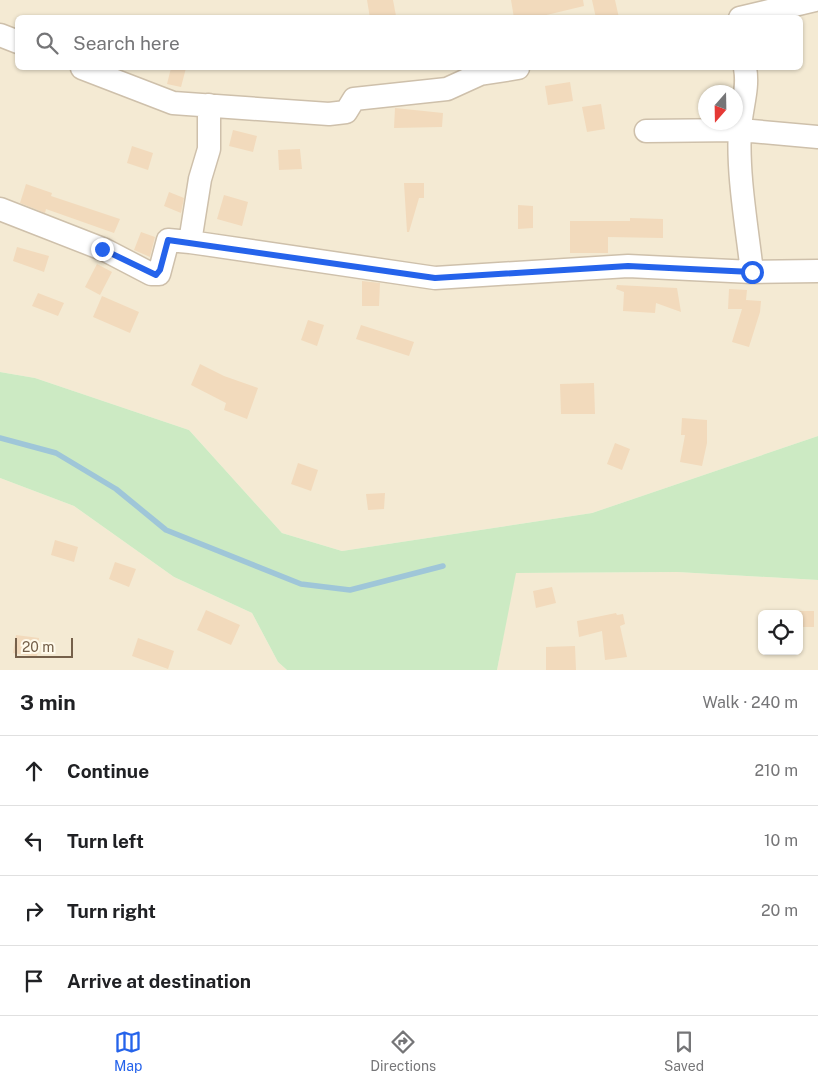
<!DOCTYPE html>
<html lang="en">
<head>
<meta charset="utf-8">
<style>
  body { margin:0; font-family:"Public Sans",sans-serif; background:#f2f2f2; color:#202124 }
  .controls { position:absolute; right:15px; bottom:15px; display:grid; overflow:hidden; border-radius:8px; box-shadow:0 1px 4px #0004 }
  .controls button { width:45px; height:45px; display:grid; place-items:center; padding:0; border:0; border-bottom:1px solid #e0e0e0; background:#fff; color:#202124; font:25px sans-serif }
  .compass { position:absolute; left:698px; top:85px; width:45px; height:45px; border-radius:50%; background:#fff; box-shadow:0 1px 4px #0004; rotate:200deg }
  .scale { position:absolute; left:15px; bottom:12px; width:58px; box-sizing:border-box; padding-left:5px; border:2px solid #75604a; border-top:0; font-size:14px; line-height:18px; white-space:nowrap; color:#75604a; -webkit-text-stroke:4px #fffaeb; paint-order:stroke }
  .stop { position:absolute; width:15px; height:15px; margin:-11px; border:4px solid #2563eb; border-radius:50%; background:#fff }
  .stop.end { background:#2563eb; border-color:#fff; box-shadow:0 1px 5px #0008 }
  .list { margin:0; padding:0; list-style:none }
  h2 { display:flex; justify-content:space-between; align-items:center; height:65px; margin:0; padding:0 20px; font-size:21px }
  h2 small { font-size:16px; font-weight:400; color:#757577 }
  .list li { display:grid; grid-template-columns:32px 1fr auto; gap:15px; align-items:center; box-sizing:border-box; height:70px; padding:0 20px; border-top:1px solid #e0e0e0 }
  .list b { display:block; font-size:19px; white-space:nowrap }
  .list em { font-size:16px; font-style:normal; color:#757577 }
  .icon { flex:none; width:28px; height:28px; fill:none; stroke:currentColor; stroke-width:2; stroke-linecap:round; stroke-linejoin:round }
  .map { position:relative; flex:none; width:818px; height:670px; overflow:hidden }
  .search { position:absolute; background:#fff; box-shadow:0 1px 4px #0004; left:15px; right:15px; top:15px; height:55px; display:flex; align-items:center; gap:12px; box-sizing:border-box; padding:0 18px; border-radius:8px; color:#757577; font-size:19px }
  .sheet { height:345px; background:#fff }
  nav { display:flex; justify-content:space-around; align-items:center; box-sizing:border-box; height:70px; border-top:1px solid #e0e0e0; background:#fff; font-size:14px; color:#757577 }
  nav a { display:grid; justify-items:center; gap:2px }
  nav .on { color:#2563eb }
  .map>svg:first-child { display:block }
  .residential { fill:#f4ead3; fill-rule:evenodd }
  .green { fill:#cceac3 }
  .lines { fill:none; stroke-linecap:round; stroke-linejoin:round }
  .stream { stroke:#9fc6d8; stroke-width:5.5 }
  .building { fill:#f2dabc }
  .minor-casing { stroke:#cec0ab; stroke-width:25 }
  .minor { stroke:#fff; stroke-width:22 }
  .route { stroke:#2563eb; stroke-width:6 }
</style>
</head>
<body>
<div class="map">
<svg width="818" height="670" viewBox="0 0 818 670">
  <rect width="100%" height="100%" fill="#fcf7e4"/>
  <path class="residential" d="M0 0H818V436L592 513 342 551 282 533 189 430 35 378 0 372ZM18 18H800V68H18ZM706 92H736V122H706Z
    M0 478 74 506 174 577 252 613 278 662 287 670H0Z
    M677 572 818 580V670H497L515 573ZM762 614H799V651H762Z"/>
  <path class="green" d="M0 372 35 378 189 430 282 533 342 551 592 513 818 436V580L677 572 516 573 497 670H287L278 662 252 613 174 577 74 506 0 478Z"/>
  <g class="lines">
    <path class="stream" d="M0 438 56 453 116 489 166 530 301 584 350 590 443 566"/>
  </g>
  <path class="building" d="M367 0H393L396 16 370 18Z
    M511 0H583L584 6 534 18H514Z
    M592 0H615L619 18H596Z
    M171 68H186L181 87 167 84Z
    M570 82 573 101 548 105 545 86Z
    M601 104 605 129 587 132 582 107Z
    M395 108 443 113 442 127 394 128Z
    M233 130 257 136 253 152 229 146Z
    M132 146 153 153 148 170 127 163Z
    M300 149 302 169 279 170 278 150Z
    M404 183H424V198H419L409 232H407Z
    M26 184 52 193 51 196 120 219 114 233 46 209 45 213 20 203Z
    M169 192 184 198 181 213 164 206Z
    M224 195 248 202 242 226 217 219Z
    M518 205 533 206V228L518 229Z
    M630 218 663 219V238L608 237V253H570V221H630Z
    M141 232 155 237 150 257 134 250Z
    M17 247 49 256 44 272 13 261Z
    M97 264 112 272 100 295 85 287Z
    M362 281 380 283 379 306H362Z
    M617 285 677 288 681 312 656 303 655 313 623 311 624 292 616 289Z
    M729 289 747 290 746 300 761 301 760 312 749 347 732 342 742 309H728Z
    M38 293 64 303 58 316 32 306Z
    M102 296 139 312 130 333 93 317Z
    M308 320 324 325 317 346 301 340Z
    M361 325 414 342 409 356 356 339Z
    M200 364 224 376 258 388 247 419 224 410 226 403 191 385Z
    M594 383 595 414H561L560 384Z
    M682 418 707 420V443L702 466 680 462 685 435H681Z
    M615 443 630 449 622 470 607 464Z
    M298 463 318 470 311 491 291 484Z
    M385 493 384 509 368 510 366 494Z
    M55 540 78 547 74 562 51 555Z
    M115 562 136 569 129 587 109 579Z
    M552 587 556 603 536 608 533 591Z
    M206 610 240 625 231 645 197 630Z
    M799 611H814V627H799Z
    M616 613 617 615 623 614 625 624 620 626 627 657 605 660 602 631 579 637 577 621Z
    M16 635 39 638 37 657 13 653Z
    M138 638 174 651 168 669 132 656Z
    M575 646 576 670H546V647Z"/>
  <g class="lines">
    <defs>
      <path id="minor" d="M740 18 815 0
        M0 35 18 42
        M82 68 173 103 329 114 346 112 354 99 447 89 480 74 518 68
        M745 68C749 88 741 108 740 129 737 172 747 228 752 272
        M646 131 740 130 818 137
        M0 209 105 250 151 274H159L168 240 190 242 200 179 209 149V105
        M190 242 435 278 628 266 752 272 818 271"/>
    </defs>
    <use href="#minor" class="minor-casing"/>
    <use href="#minor" class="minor"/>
  </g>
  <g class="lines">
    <path class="route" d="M102 249 156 275 160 270 168 240 435 278 628 266 752 272"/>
  </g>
</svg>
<div class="controls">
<button><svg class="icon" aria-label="locate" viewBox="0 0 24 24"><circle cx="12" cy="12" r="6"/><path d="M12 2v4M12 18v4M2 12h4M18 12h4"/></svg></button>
</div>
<svg class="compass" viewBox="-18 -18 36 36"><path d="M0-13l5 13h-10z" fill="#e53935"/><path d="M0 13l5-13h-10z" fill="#757577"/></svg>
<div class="scale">20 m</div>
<div class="stop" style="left:752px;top:272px"></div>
<div class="stop end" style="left:102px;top:249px"></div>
<div class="search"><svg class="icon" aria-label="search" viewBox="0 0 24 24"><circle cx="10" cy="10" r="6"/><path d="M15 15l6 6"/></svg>Search here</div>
</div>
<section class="sheet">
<h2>3 min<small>Walk · 240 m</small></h2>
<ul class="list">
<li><svg class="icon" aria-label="ahead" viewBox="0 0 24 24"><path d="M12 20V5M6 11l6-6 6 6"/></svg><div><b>Continue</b></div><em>210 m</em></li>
<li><svg class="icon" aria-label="left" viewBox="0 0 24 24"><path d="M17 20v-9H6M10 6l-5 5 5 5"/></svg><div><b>Turn left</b></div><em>10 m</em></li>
<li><svg class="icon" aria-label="right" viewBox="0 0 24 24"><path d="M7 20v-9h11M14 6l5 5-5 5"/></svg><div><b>Turn right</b></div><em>20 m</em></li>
<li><svg class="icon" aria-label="arrive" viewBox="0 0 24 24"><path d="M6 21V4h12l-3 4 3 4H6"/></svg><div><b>Arrive at destination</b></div></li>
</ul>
</section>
<nav>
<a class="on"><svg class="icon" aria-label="map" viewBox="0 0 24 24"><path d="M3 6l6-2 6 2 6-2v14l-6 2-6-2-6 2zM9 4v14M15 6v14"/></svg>Map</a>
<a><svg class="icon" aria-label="directions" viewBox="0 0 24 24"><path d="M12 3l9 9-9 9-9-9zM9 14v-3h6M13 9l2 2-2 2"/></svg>Directions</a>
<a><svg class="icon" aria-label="saved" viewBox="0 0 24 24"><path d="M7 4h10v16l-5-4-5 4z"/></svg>Saved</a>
</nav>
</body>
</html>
